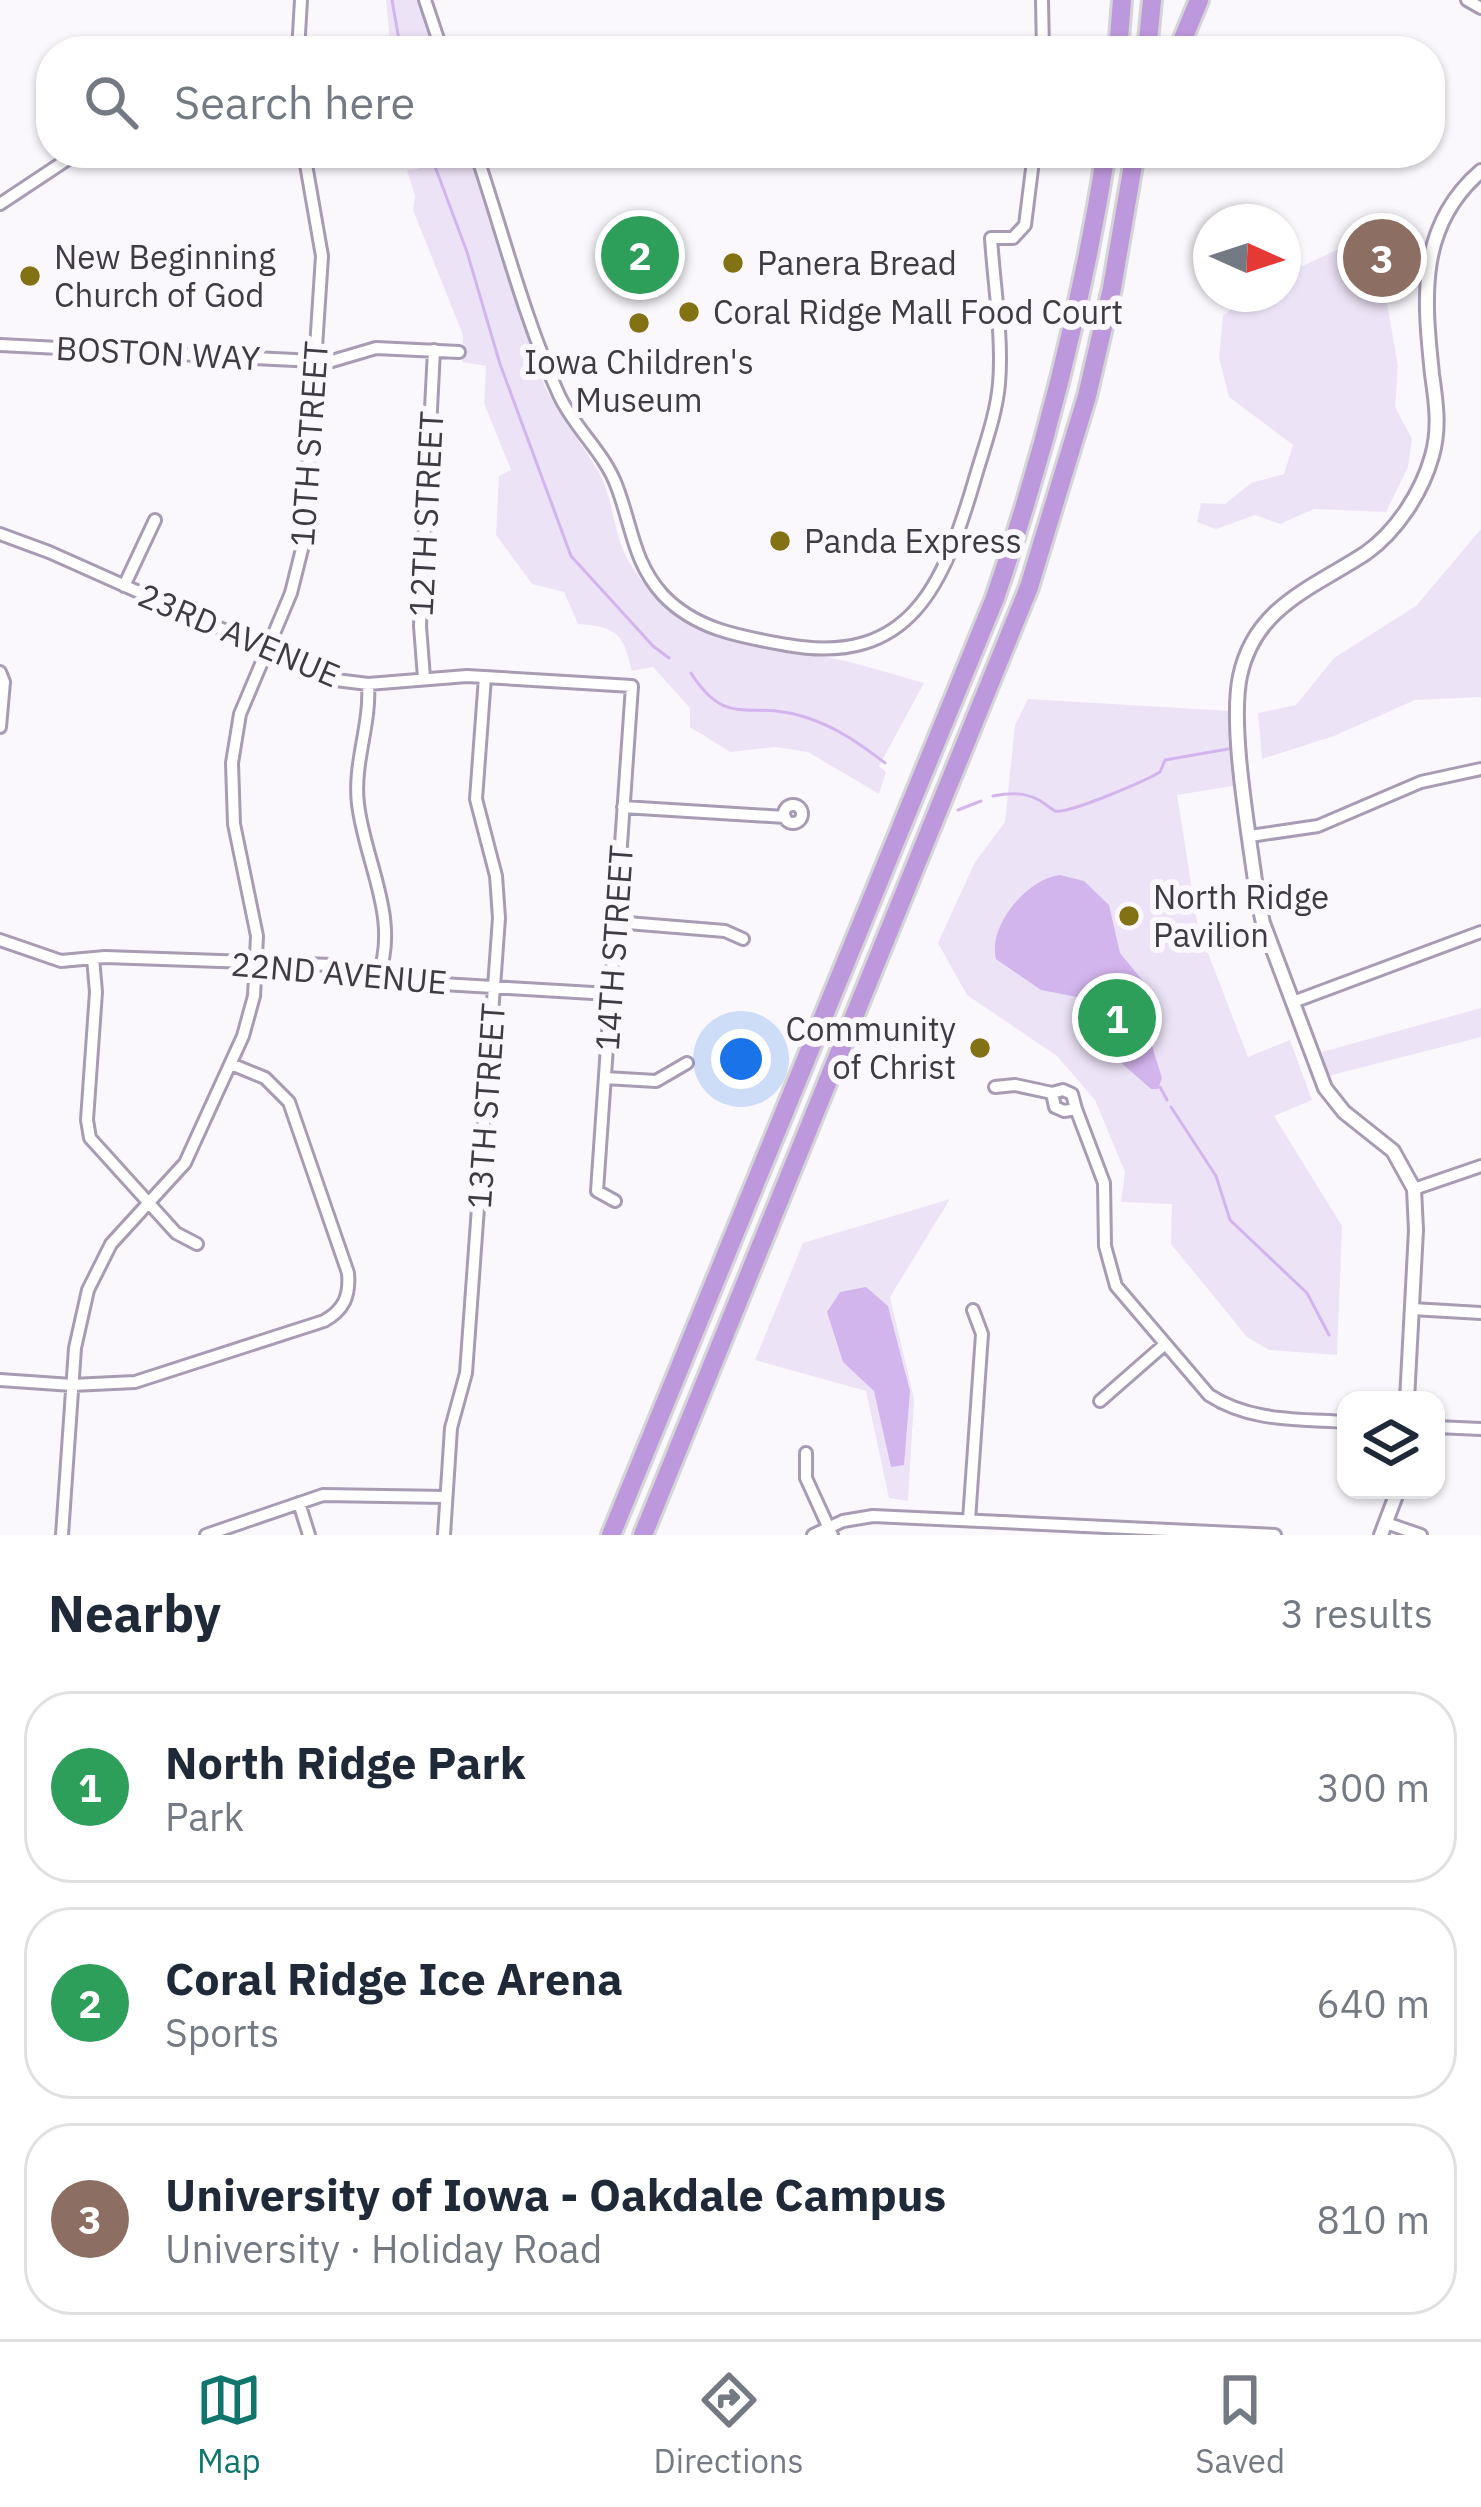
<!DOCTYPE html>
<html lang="en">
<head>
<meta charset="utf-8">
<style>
  body { margin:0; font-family:"IBM Plex Sans",sans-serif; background:#f6f6f7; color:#1f2937 }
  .controls { position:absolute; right:36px; bottom:36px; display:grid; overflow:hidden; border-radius:24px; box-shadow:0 3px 9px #0004 }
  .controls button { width:108px; height:108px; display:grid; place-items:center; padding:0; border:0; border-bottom:3px solid #e0e1e3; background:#fff; color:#1f2937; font:60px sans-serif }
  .compass { position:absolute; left:1193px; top:204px; width:108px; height:108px; border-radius:50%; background:#fff; box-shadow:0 3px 9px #0004; rotate:93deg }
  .you { position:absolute; left:741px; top:1059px; width:42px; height:42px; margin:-30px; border:9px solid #fff; border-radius:50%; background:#1a73e8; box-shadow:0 0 0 18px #1a73e833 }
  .badge { display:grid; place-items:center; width:78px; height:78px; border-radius:50%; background:#0f766e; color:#fff; font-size:39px; font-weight:700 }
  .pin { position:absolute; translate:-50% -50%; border:6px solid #fff; box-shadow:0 3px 12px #0006 }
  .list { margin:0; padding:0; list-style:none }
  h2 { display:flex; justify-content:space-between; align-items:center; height:156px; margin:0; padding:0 48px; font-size:51px }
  h2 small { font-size:39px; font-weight:400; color:#747a83 }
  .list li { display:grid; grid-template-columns:78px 1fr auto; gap:36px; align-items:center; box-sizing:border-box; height:192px; margin:0 24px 24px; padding:0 24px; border:3px solid #e0e1e3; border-radius:48px }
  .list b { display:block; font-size:45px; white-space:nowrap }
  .list p { margin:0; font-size:39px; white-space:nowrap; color:#747a83 }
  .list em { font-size:39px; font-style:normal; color:#747a83 }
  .icon { flex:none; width:66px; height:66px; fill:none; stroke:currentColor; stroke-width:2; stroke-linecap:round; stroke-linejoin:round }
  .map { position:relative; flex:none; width:1481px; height:1535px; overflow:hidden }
  .search { position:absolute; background:#fff; box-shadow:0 3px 9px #0004; left:36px; right:36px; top:36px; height:132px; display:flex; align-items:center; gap:30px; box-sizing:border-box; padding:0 42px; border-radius:48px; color:#747a83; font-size:45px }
  .sheet { height:804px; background:#fff }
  nav { display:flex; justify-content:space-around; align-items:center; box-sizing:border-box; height:168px; border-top:3px solid #e0e1e3; background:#fff; font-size:33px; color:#747a83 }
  nav a { display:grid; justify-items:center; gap:6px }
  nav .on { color:#0f766e }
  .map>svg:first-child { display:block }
  .green { fill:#ede3f7 }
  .water { fill:#d3b5ee }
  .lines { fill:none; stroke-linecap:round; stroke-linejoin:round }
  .stream { stroke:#d3b5ee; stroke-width:3 }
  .minor-casing { stroke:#a89bb4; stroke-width:16 }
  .tertiary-casing { stroke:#a89bb4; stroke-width:18 }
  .motorway-casing { stroke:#d5d4d6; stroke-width:24 }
  .minor { stroke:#fff; stroke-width:10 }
  .tertiary { stroke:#fff; stroke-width:12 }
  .motorway { stroke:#bd98dc; stroke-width:18 }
  .poi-dot { fill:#837214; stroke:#fbf8fd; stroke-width:4.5 }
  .labels { text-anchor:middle; stroke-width:12; stroke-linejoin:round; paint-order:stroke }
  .poi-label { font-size:33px; fill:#3f3a44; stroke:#fbf8fd; text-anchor:start }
  .street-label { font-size:33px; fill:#3f3a44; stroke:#fbf8fd }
</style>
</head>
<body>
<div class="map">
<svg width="1481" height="1535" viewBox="0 0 1481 1535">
  <rect width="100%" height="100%" fill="#fbf8fd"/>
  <path class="green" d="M386 0H420L436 51H391Z
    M417 153H469L545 387C560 418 582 443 599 473 614 500 613 533 628 560 670 635 749 643 826 657 859 663 892 674 924 683L879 766 886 772 879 794 808 752 775 747 730 752 690 727V708L653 667 632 671C623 633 617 627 578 624L564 592 532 584 496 535 499 476 511 470 484 403 486 366 462 362 463 335 413 210 415 196 407 170 419 169Z
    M1341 248 1360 256 1387 303 1398 366 1395 407 1412 439 1408 467 1386 512 1314 509 1280 524 1255 515 1216 529 1197 522 1201 503 1225 504 1251 483 1284 474 1293 445 1229 397 1219 358 1223 316 1250 294H1283V275Z
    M1481 529V697L1415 700 1334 736 1262 759 1258 713 1296 705 1334 658 1416 606Z
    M1028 699 1231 711 1239 785 1177 795 1198 927 1248 1057 1290 1040 1312 1100 1274 1116 1342 1226 1337 1355 1269 1350 1247 1337 1171 1244 1172 1204 1121 1202 1125 1172 1095 1100 1057 1056 967 995 938 943 975 862 1005 822 1015 725Z
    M1481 1008V1037L1328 1076 1322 1052Z
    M950 1199 890 1297 914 1399 908 1501 889 1498 866 1391 755 1360 803 1243Z"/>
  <path class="water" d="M1060 875 1084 881 1109 905 1120 953 1143 981 1148 995 1151 1043 1162 1078 1158 1089H1151L1094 1039 1077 997 1041 990 996 959C987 926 1028 878 1060 875Z
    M866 1287 888 1306 910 1391 904 1465 891 1467 874 1391 843 1362 827 1312 840 1292Z"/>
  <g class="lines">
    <path class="stream" d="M392 0 401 51
      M430 153 467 252 500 364 571 556 653 646 669 658
      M691 673C727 730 749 699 805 717 836 727 859 743 885 763
      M993 796C1010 793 1024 792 1039 800 1041 801 1053 810 1055 811 1069 814 1145 781 1160 772L1165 760 1228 749
      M958 810 981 801
      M1160 1087 1167 1100
      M1171 1107 1216 1176 1230 1220 1307 1293 1329 1335"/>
    <defs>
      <path id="minor" d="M425 0 442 51
        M1042 0 1043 51
        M1467 0 1481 8
        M298 51 301 0
        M476 153C503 233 524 318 559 395 574 428 605 453 617 487 632 526 633 562 663 595 696 630 742 637 787 645 911 667 944 583 974 482 983 450 996 417 999 384 1003 337 994 286 991 238H1013L1025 225 1034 153
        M0 204 77 153
        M0 345 315 361H332L376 348 459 352
        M0 534 49 552 336 680 368 684 467 676 632 686 597 1191 615 1201
        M124 586 155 520
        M0 672 4 682 0 727
        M424 678 420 626 434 350
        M368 684C371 725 353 763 358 804 365 863 400 918 378 977
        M784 814a9 9 0 1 1 18 0a9 9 0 1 1-18 0Z
        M623 807 785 817
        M1250 836 1318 826 1421 782 1481 769
        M615 922 725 931 743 939
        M0 940 61 961 105 957 332 965 392 981 610 994
        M93 958 96 992 87 1120 90 1138 176 1233 197 1244
        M1293 1002 1481 932
        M605 1078 656 1081 687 1063
        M995 1087 1015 1085 1052 1093
        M1063 1090 1072 1094 1076 1109 1064 1111 1055 1107 1052 1093Z
        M1076 1109 1104 1183 1105 1246 1116 1286 1209 1395C1250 1422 1299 1419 1346 1422
        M1414 1189 1481 1166
        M1412 1309 1481 1313
        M0 1380 72 1385 135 1382 324 1321C344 1310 350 1296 348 1273L289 1102 265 1078 231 1064
        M1100 1401 1164 1345
        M1436 1427 1481 1429
        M806 1453V1478L832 1535
        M299 1503 309 1535
        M969 1520 982 1334 973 1310
        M1386 1523 1421 1535
        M62 1535 75 1348 88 1290 111 1244 185 1163 243 1036 254 996 257 936 234 824 232 763 240 714 291 593 303 545 322 256 304 153
        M206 1535 323 1495 446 1497
        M444 1535 451 1428 466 1373 499 918 496 876 476 799 485 677
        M813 1535 843 1521 873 1516 1275 1535"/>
      <path id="tertiary" d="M1407 1400 1416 1230 1414 1189 1393 1151 1344 1112 1325 1088 1263 923 1257 896C1250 838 1229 729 1240 676 1255 606 1313 588 1366 553 1397 531 1422 492 1432 456 1440 428 1436 402 1432 374 1424 298 1417 226 1481 171
        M1381 1535 1398 1490"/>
      <path id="motorway" d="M1118 51 1122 0
        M1147 51 1152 0
        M1178 51 1199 0
        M611 1535 995 598C1045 452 1082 305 1106 153
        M643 1535 1029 587 1087 396 1112 288 1135 153"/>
    </defs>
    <use href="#minor" class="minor-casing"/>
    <use href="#tertiary" class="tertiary-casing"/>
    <use href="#motorway" class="motorway-casing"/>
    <use href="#minor" class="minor"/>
    <use href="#tertiary" class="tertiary"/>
    <use href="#motorway" class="motorway"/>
  </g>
  <g class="poi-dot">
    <circle cx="733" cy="263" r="12"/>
    <circle cx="30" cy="276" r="12"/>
    <circle cx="689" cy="312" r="12"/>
    <circle cx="639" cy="323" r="12"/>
    <circle cx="780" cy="541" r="12"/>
    <circle cx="1129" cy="916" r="12"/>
    <circle cx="980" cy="1048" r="12"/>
  </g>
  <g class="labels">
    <g class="poi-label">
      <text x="54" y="269">New Beginning<tspan x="54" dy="38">Church of God</tspan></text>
      <text x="757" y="275">Panera Bread</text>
      <text x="713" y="324">Coral Ridge Mall Food Court</text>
      <text x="639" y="374" text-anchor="middle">Iowa Children's<tspan x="639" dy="38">Museum</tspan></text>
      <text x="804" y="553">Panda Express</text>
      <text x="1153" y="909">North Ridge<tspan x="1153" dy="38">Pavilion</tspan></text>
      <text x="956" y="1041" text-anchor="end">Community<tspan x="956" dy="38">of Christ</tspan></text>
    </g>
    <g class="street-label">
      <text transform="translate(158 353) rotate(3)" y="12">BOSTON WAY</text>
      <text transform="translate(309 444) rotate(-86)" y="12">10TH STREET</text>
      <text transform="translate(426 514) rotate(-87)" y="12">12TH STREET</text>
      <text transform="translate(239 635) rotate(23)" y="12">23RD AVENUE</text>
      <text transform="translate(614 948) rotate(-86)" y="12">14TH STREET</text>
      <text transform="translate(339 973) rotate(5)" y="12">22ND AVENUE</text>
      <text transform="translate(486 1106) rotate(-86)" y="12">13TH STREET</text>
    </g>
  </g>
</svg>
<div class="controls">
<button><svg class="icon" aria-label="layers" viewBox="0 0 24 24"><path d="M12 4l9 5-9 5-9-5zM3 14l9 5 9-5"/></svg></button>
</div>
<svg class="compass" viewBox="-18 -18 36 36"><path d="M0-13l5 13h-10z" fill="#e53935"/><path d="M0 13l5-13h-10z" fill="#747a83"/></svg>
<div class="you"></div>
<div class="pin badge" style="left:1117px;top:1018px;background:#2e9e5b">1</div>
<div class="pin badge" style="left:640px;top:255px;background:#2e9e5b">2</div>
<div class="pin badge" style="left:1382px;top:258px;background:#8d6e63">3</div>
<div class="search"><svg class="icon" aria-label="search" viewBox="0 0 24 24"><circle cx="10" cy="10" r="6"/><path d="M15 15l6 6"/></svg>Search here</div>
</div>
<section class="sheet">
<h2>Nearby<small>3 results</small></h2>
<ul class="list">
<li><span class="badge" style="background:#2e9e5b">1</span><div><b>North Ridge Park</b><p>Park</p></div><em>300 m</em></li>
<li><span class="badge" style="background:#2e9e5b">2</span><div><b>Coral Ridge Ice Arena</b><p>Sports</p></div><em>640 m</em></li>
<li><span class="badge" style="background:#8d6e63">3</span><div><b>University of Iowa - Oakdale Campus</b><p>University · Holiday Road</p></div><em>810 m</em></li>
</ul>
</section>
<nav>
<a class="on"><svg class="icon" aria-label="map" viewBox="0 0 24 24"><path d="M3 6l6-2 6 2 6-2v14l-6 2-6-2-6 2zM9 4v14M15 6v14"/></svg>Map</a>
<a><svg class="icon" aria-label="directions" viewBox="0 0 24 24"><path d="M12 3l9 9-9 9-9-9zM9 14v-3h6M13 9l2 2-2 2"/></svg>Directions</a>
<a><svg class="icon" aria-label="saved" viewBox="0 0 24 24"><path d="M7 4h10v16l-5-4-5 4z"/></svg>Saved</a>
</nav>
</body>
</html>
